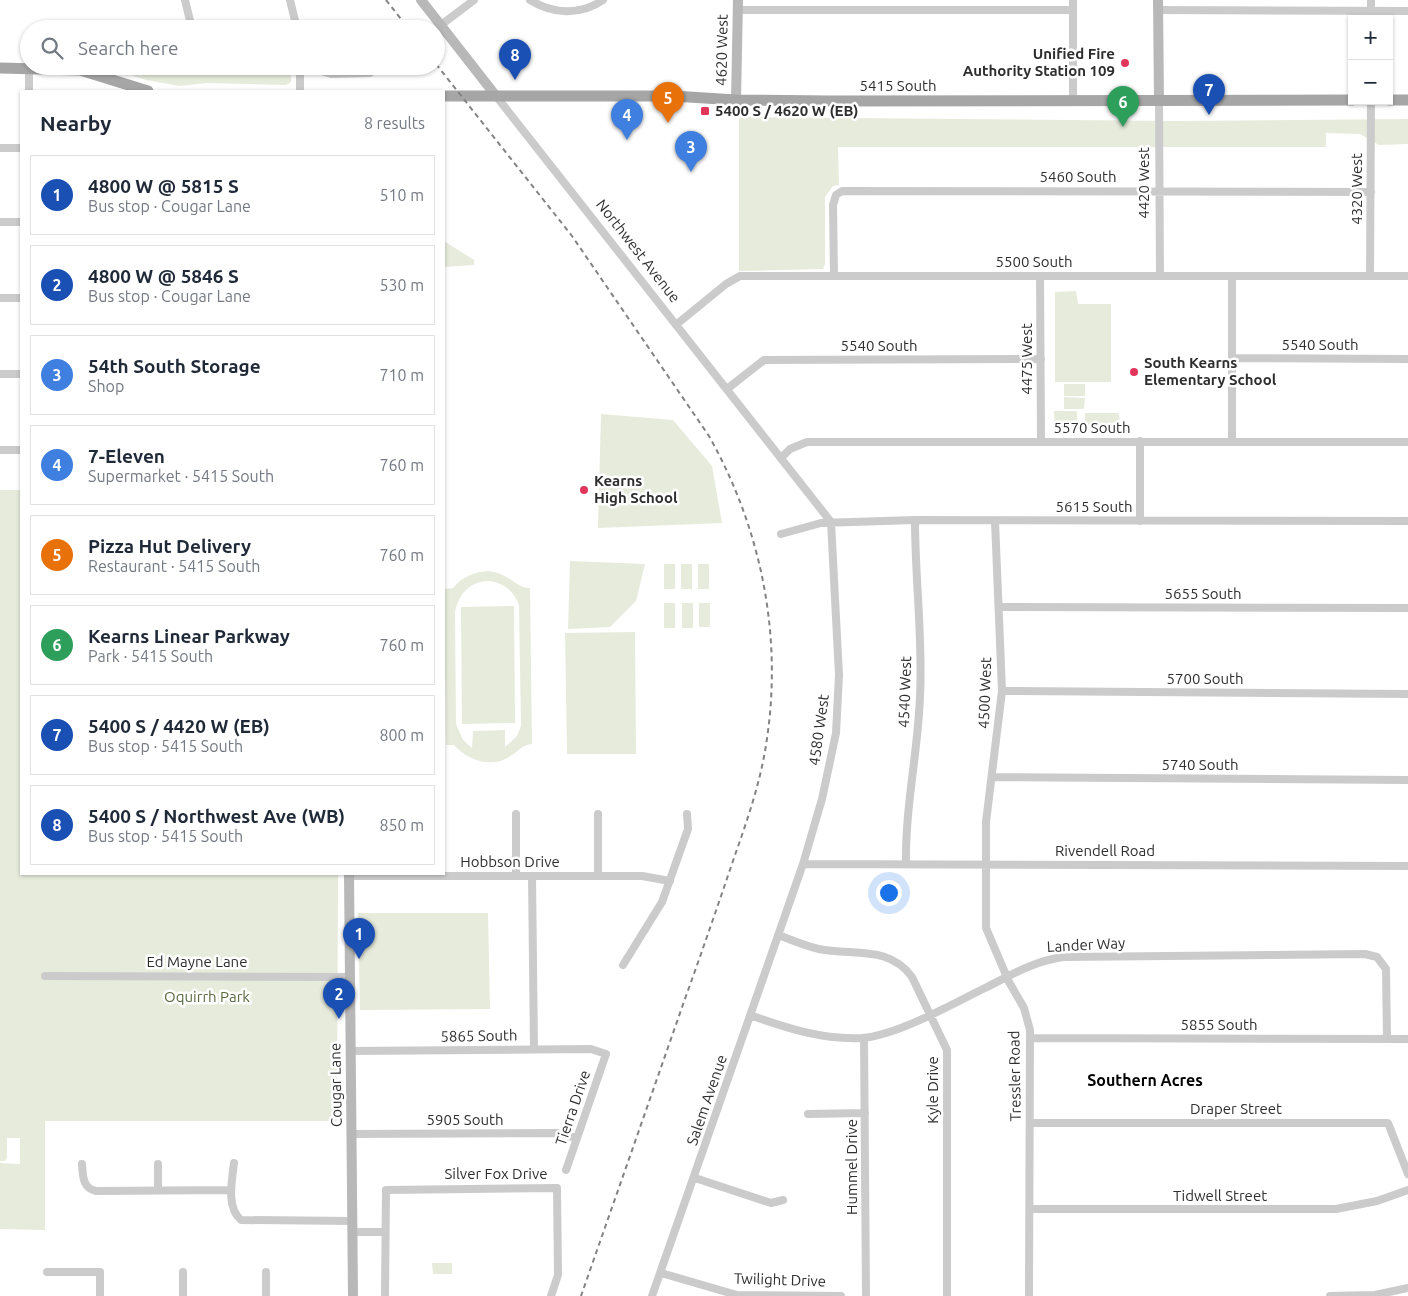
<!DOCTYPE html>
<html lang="en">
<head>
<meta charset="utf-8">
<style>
  body { margin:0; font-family:Ubuntu,sans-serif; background:#f6f6f7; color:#1f2937 }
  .controls { position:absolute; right:15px; top:15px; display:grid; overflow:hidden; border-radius:0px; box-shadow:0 1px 4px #0004 }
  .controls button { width:45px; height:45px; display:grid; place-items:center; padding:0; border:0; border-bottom:1px solid #e0e1e3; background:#fff; color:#1f2937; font:25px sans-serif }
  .you { position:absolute; left:888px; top:892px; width:18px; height:18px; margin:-12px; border:4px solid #fff; border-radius:50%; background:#1a73e8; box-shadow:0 0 0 8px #1a73e833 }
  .badge { display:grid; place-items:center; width:32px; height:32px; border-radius:50%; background:#e1355c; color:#fff; font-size:16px; font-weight:700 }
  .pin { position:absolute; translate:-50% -41px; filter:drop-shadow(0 1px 2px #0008) }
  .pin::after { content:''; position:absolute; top:26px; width:18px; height:15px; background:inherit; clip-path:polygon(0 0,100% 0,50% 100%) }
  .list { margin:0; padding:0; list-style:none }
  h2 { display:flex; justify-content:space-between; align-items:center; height:65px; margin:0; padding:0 20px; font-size:21px }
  h2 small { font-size:16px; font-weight:400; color:#747a83 }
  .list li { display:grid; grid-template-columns:32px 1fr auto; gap:15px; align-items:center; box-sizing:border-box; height:80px; margin:0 10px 10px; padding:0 10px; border:1px solid #e0e1e3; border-radius:0px }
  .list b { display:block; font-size:19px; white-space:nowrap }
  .list p { margin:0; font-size:16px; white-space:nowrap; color:#747a83 }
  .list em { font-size:16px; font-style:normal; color:#747a83 }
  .icon { flex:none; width:28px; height:28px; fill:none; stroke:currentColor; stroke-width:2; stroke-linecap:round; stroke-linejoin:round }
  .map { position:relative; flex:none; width:1408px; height:1296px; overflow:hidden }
  .search { position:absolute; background:#fff; box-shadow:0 1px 4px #0004; left:20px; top:20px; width:425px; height:55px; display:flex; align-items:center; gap:12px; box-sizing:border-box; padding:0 18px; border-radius:28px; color:#747a83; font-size:19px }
  .panel { position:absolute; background:#fff; box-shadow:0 1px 4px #0004; left:20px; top:90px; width:425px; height:785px; border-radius:0px }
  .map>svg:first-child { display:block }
  .green { fill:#e7ebdc; fill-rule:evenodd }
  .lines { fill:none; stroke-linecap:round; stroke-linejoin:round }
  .street { stroke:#cbcbcb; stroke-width:8 }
  .secondary { stroke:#b8b8b8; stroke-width:10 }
  .primary { stroke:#a6a6a6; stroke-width:11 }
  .rail { stroke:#838383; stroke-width:2; stroke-dasharray:5 4; stroke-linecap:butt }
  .poi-dot { fill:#e1355c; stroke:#fff; stroke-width:2 }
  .labels { text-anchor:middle; stroke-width:5; stroke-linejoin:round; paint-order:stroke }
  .street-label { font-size:15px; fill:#2e2e2e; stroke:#fff }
  .poi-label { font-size:15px; font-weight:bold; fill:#2e2e2e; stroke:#fff; text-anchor:start }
  .park-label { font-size:15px; fill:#58693d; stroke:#fff }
  .neighbourhood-label { font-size:16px; font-weight:bold; fill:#000; stroke:#fff }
</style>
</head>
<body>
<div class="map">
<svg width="1408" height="1296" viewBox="0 0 1408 1296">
  <rect width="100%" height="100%" fill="#fff"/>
  <path class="green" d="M111 66H132L140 76 154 70 287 71 291 75V82L286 85 206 83 180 86 146 80 111 68Z
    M745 117 1173 121 1408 119V144L1379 145 1360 134 1326 133V147H838L839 185 833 186 825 197V264L823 269 739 271V118Z
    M444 241 474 260V265L444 267Z
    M1076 291 1078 304H1111V382H1055V292Z
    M1064 384H1085V396H1064Z
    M1064 397 1085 398 1084 409H1064Z
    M1054 411H1077V428H1055Z
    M1085 413H1119L1120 428H1085Z
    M601 414 673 420 712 466 722 523 598 528Z
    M0 490H21V874H338L337 1121H45V1230L0 1229V1163L20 1164V1138H7V1158L5 1161H0Z
    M570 561 645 564 636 601 610 627 568 629Z
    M664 564H675V589H664Z
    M681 564H692V589H681Z
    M698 564H709V589H698Z
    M488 571C509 573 516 588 530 588L532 744C522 745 520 750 512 755 493 769 468 761 454 745H446L444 589 453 588C462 577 474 572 488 571ZM490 581C504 583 515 592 519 606L521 726 517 736 505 747V730L473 731 472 748 463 740 456 724 455 613C458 594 470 581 490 581Z
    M664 603H675V628H664Z
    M682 603H693V628H682Z
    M699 603H710V627H699Z
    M514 606 515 723 462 724 461 607Z
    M635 632 636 754H567L565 633Z
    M358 913H488L490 1009 360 1010Z
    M432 1263H452V1274H433Z"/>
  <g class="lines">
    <path class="street" d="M185 0 192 29
      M290 0 297 29
      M530 0C553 14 580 16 603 0
      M1371 0V19
      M738 10H1073
      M1158 10 1408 11
      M441 25 474 0
      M300 66V91
      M305 66 331 74 370 73
      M29 91V68
      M496 96 831 522 839 675 836 733 822 799 803 864 652 1296
      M1073 101V0
      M1159 101 1160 276
      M0 148H21
      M0 222H21
      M834 276 833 205 836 195 842 191 1371 192
      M1040 276 1041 441
      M1232 276V442
      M1370 276 1371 101
      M0 298H21
      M677 324 726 284 740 276H1408
      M1232 358 1408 359
      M0 374H21
      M727 389 764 360 1041 359
      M0 450H21
      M781 458 790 449 807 442H1408
      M995 521 1002 691 986 822V928L1009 982 1024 1008 1030 1030 1029 1296
      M1140 521V441
      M781 534 821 523 915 520 1408 521
      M999 607 1408 608
      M1002 691 1408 694
      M992 777 1408 780
      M516 814V876
      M803 864 1408 866
      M906 864C905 807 918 753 920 696 923 638 915 579 915 520
      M349 876H642L670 881
      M532 876 534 1049
      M598 876V814
      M778 935C792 940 805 946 819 949 853 956 889 945 912 977L947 1050V1296
      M623 965 662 902 688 829 687 814
      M45 976 350 977
      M750 1015C786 1028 823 1040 862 1038 898 1035 952 1004 985 988 1011 975 1034 961 1063 957L1365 954 1377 957 1386 969 1387 1039
      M864 1038 866 1296
      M1030 1038 1408 1039
      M350 1051 591 1049 606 1054 566 1170
      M808 1114 865 1113
      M1030 1123H1388L1408 1174
      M352 1134 556 1133 577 1138
      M234 1163C232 1180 226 1208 241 1220L353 1221
      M82 1164C83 1175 82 1188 96 1191L231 1190
      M158 1164V1190
      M695 1178 771 1203 783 1200
      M1030 1209H1336L1377 1201 1408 1190
      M353 1232H384
      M47 1272H100V1296
      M183 1272V1296
      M266 1272V1296
      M661 1273 737 1295 841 1296
      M385 1296 386 1190 557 1188 558 1275 551 1296
      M1330 1296 1375 1295 1408 1288"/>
    <path class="secondary" d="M421 0 496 96
      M1158 0 1159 101
      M736 100 738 0
      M349 874 353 1296"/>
    <path class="primary" d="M0 68 80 70 148 91
      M444 96H673L736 100 831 101 1352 100
      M1389 100H1408"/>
    <path class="rail" d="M386 0 409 29
      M436 64 572 236 709 436C763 532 784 642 765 751 759 786 747 821 735 855 719 902 703 949 686 996 651 1096 616 1196 581 1296"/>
  </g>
  <g class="poi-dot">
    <circle cx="1125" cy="63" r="5"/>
    <rect x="700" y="106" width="10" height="10" rx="2.5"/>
    <circle cx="1134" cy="372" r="5"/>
    <circle cx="584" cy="490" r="5"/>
  </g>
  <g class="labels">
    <g class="street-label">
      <text transform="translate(722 50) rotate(-89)" y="5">4620 West</text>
      <text x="898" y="91">5415 South</text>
      <text x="1078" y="182">5460 South</text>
      <text transform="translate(1144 183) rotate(-90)" y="5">4420 West</text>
      <text transform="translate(1357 189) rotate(-90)" y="5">4320 West</text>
      <text transform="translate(638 251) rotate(52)" y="5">Northwest Avenue</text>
      <text x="1034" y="267">5500 South</text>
      <text x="1320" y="350">5540 South</text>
      <text x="879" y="351">5540 South</text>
      <text transform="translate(1027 359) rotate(-90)" y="5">4475 West</text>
      <text x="1092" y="433">5570 South</text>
      <text x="1094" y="512">5615 South</text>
      <text x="1203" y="599">5655 South</text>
      <text x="1205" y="684">5700 South</text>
      <text transform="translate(905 692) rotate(-88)" y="5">4540 West</text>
      <text transform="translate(985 693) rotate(-88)" y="5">4500 West</text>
      <text transform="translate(819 730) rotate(-82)" y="5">4580 West</text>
      <text x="1200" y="770">5740 South</text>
      <text x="1105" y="856">Rivendell Road</text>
      <text x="510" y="867">Hobbson Drive</text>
      <text transform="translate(1086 945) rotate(-3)" y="5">Lander Way</text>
      <text x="197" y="967">Ed Mayne Lane</text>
      <text x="1219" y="1030">5855 South</text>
      <text transform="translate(479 1036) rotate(-1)" y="5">5865 South</text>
      <text transform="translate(1015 1076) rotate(-91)" y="5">Tressler Road</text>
      <text transform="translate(336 1085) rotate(-91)" y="5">Cougar Lane</text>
      <text transform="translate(933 1090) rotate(-90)" y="5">Kyle Drive</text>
      <text transform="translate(707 1100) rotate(-71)" y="5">Salem Avenue</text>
      <text transform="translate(573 1108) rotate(-71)" y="5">Tierra Drive</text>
      <text x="1236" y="1114">Draper Street</text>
      <text x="465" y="1125">5905 South</text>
      <text transform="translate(852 1167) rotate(-90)" y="5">Hummel Drive</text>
      <text x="496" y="1179">Silver Fox Drive</text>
      <text x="1220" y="1201">Tidwell Street</text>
      <text transform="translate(780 1280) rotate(2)" y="5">Twilight Drive</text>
    </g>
    <g class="poi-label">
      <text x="1115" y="59" text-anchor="end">Unified Fire<tspan x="1115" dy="17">Authority Station 109</tspan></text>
      <text x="715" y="116">5400 S / 4620 W (EB)</text>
      <text x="1144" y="368">South Kearns<tspan x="1144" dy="17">Elementary School</tspan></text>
      <text x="594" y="486">Kearns<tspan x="594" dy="17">High School</tspan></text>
    </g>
    <g class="park-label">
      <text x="207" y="1002">Oquirrh Park</text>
    </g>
    <g class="neighbourhood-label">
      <text x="1145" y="1086">Southern Acres</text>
    </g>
  </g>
</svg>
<div class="controls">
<button>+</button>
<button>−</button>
</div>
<div class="you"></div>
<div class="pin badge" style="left:359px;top:959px;background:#1a4fb4">1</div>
<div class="pin badge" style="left:339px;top:1019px;background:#1a4fb4">2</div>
<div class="pin badge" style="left:691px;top:172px;background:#3f7fe0">3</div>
<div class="pin badge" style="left:627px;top:140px;background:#3f7fe0">4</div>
<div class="pin badge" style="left:668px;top:123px;background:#e8710a">5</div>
<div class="pin badge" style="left:1123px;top:127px;background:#2e9e5b">6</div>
<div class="pin badge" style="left:1209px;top:115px;background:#1a4fb4">7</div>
<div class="pin badge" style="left:515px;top:80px;background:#1a4fb4">8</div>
<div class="search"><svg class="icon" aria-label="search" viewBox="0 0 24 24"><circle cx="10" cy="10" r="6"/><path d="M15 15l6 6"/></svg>Search here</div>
<section class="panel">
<h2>Nearby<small>8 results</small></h2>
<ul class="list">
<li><span class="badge" style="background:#1a4fb4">1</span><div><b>4800 W @ 5815 S</b><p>Bus stop · Cougar Lane</p></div><em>510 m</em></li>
<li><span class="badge" style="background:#1a4fb4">2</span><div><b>4800 W @ 5846 S</b><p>Bus stop · Cougar Lane</p></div><em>530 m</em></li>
<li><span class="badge" style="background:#3f7fe0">3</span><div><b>54th South Storage</b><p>Shop</p></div><em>710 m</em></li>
<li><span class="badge" style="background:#3f7fe0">4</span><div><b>7-Eleven</b><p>Supermarket · 5415 South</p></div><em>760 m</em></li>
<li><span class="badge" style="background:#e8710a">5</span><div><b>Pizza Hut Delivery</b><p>Restaurant · 5415 South</p></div><em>760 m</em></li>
<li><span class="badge" style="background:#2e9e5b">6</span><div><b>Kearns Linear Parkway</b><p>Park · 5415 South</p></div><em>760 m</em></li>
<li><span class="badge" style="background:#1a4fb4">7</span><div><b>5400 S / 4420 W (EB)</b><p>Bus stop · 5415 South</p></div><em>800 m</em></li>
<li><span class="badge" style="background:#1a4fb4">8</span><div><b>5400 S / Northwest Ave (WB)</b><p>Bus stop · 5415 South</p></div><em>850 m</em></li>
</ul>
</section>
</div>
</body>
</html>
